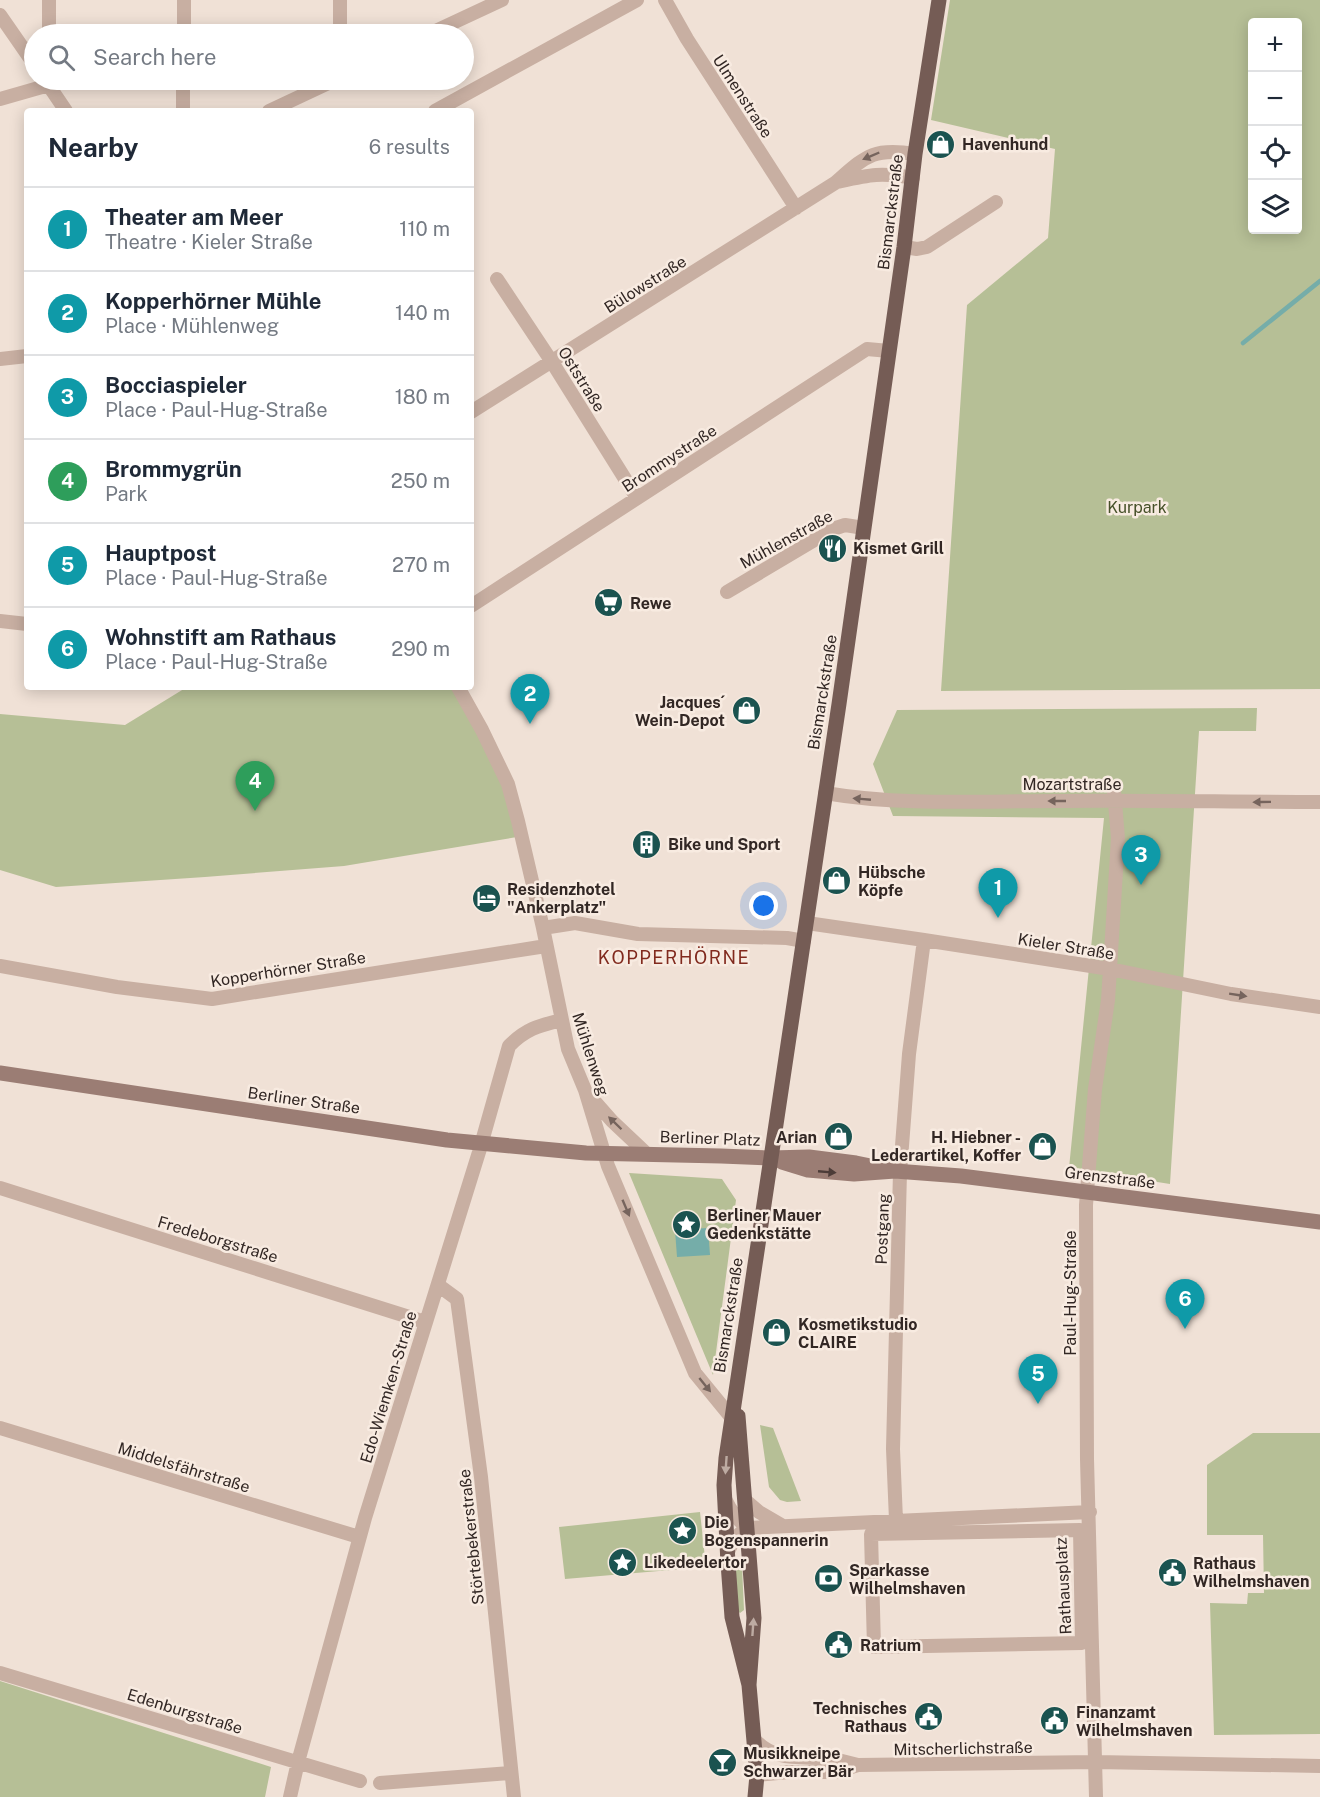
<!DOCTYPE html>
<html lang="en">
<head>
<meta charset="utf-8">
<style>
  body { margin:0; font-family:"Public Sans",sans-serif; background:#f2f2f3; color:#1f2937 }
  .controls { position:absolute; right:18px; top:18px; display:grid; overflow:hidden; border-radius:6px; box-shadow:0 3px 15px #0003 }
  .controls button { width:54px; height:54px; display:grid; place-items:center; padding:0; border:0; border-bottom:2px solid #e0e1e3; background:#fff; color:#1f2937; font:30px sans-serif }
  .you { position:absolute; left:764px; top:906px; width:21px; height:21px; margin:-15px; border:4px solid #fff; border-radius:50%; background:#1a73e8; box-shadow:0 0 0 9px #1a73e833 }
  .badge { display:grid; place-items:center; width:39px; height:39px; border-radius:50%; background:#1b5350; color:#fff; font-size:20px; font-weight:700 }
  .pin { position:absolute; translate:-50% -50px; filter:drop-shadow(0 2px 3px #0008) }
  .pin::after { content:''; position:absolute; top:32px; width:21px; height:18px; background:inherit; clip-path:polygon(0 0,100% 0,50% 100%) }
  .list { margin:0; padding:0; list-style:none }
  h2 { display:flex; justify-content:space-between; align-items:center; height:78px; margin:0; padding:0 24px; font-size:26px }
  h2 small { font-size:20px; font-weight:400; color:#747a83 }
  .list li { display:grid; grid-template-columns:39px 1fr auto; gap:18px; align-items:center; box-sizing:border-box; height:84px; padding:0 24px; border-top:2px solid #e0e1e3 }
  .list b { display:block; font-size:22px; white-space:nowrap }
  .list p { margin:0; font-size:20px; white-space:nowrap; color:#747a83 }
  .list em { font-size:20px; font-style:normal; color:#747a83 }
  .icon { flex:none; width:33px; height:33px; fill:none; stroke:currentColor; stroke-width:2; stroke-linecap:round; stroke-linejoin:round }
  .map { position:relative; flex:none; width:1320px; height:1797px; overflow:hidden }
  .search { position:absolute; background:#fff; box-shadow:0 3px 15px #0003; left:24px; top:24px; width:450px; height:66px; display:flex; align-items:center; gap:15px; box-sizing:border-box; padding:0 21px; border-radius:33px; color:#747a83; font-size:22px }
  .panel { position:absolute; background:#fff; box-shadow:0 3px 15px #0003; left:24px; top:108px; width:450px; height:582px; border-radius:6px }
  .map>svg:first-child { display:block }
  .green { fill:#b6bf96; fill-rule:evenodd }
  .water { fill:#75ada9 }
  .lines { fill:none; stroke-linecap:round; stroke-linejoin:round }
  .stream { stroke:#75ada9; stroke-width:4.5 }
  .street { stroke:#c8afa2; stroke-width:14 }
  .secondary { stroke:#9b7d74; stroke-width:15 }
  .primary { stroke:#755c55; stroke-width:15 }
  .oneway { fill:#76645d }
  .oneway2 { fill:#4c3c38 }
  .oneway3 { fill:#bdaba2 }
  .labels { text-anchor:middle; stroke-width:5; stroke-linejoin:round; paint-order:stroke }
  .street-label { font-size:16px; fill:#322724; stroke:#f8ebe1 }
  .poi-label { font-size:16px; font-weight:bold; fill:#322724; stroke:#f8ebe1; text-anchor:start }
  .park-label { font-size:16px; fill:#465028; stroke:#f8ebe1 }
  .neighbourhood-label { font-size:18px; letter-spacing:1.5px; fill:#812a1e; stroke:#f8ebe1 }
</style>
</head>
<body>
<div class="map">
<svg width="1320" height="1797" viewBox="0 0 1320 1797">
  <rect width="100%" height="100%" fill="#f0e1d6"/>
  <path class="green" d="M950 0H1320V689L941 691 967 305 1048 238 1055 149 931 120ZM1252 22H1298V230H1252Z
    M187 687H454L504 785 517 837 344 866 205 877 56 887 0 870V714L125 725Z
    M1257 708 1256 731H1199L1170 1184 1069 1168 1104 818 893 816 873 764 897 710Z
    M629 1173 722 1179 736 1200 713 1375Z
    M760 1425 773 1428 801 1501 787 1502 780 1500 769 1487Z
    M1253 1433H1320V1734L1214 1735 1210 1603 1247 1604 1248 1593H1264L1263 1535H1207V1465Z
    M700 1512 706 1567 565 1579 559 1527Z
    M734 1567H742L744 1610 740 1613 738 1611Z
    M0 1681 271 1767 265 1797H0Z"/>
  <path class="water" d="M708 1228 710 1255 677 1257 675 1230Z"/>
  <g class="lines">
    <path class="stream" d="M1243 343 1320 281"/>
    <path class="street" d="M49 0V34
      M665 0 687 39 796 208
      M0 15 34 64
      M184 34V0
      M340 34V0
      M429 34 502 0
      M45 80 66 111
      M0 99 49 85V80
      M183 111V80
      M269 111 335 80
      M435 111 637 0
      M837 182C869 175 880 172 913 178
      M904 247 917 249 927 247 996 202
      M497 279 552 362 637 498
      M0 359 27 356
      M471 412 835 183C866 156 873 147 915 154
      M727 592 833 529 845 525 864 528
      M471 606 867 349 889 351
      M0 621 27 624
      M458 687 482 730 508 784 518 821 543 928 568 1049 585 1090 608 1166 695 1373 731 1417
      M825 793C901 806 979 801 1056 801 1144 800 1232 802 1320 802
      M807 923 924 940 1110 969 1231 994 1320 1007
      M543 928 575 923 638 934 787 938 804 941
      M0 966 117 987 212 999 546 946
      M590 1096 612 1121 647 1154
      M0 1188 425 1322
      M438 1285 457 1299 481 1477 514 1797
      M0 1428 359 1537
      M725 1499C731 1512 737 1520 748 1528
      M745 1500 759 1512 783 1526
      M896 1520 893 1449 900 1172 909 1054 924 940
      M1080 1530 1082 1643 874 1647 871 1534Z
      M727 1554C732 1542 737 1534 748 1528L1090 1512
      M0 1673 360 1781
      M754 1739C776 1764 804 1755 834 1759 842 1761 850 1763 858 1765L1096 1762 1320 1766
      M757 1775 789 1772H835L858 1765
      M380 1783 511 1773
      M290 1797 298 1762 365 1518 479 1152 509 1046C526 1029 538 1026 561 1020
      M1096 1797 1087 1459 1086 1205 1095 1089 1108 1000 1110 969 1118 838 1114 791"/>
    <path class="secondary" d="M0 1073 447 1140 586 1153 721 1156 771 1158 809 1157 856 1163 895 1171
      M782 1162 808 1170 854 1174 895 1171 961 1176 1320 1222"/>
    <path class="primary" d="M738 1416 754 1618 749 1685 757 1775 755 1797
      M749 1685 732 1617 728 1563 724 1485 726 1458 839 704 904 247 915 154 939 0"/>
  </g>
  <defs><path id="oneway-solid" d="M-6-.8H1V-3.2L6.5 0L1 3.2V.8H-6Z" transform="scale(1.5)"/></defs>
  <g class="oneway">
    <use href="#oneway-solid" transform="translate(871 156) rotate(157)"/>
    <use href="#oneway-solid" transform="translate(862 799) rotate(-175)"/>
    <use href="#oneway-solid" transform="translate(1057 801) rotate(180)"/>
    <use href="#oneway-solid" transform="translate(1262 802) rotate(179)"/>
    <use href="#oneway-solid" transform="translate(1238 995) rotate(9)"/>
    <use href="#oneway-solid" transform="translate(615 1123) rotate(-136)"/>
    <use href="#oneway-solid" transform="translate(626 1208) rotate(67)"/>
    <use href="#oneway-solid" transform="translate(705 1385) rotate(51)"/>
  </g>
  <use class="oneway2" href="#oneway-solid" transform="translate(827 1172) rotate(5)"/>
  <g class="oneway3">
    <use href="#oneway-solid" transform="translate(726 1465) rotate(94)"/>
    <use href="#oneway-solid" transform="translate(753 1627) rotate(-86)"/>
  </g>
  <defs>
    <symbol id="shop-disc" viewBox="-11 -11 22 22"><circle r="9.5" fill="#1b5350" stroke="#f8ebe1"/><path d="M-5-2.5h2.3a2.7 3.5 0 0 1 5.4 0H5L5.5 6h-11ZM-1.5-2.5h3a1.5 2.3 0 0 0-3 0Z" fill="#fff"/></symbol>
    <symbol id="restaurant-disc" viewBox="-11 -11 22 22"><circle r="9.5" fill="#1b5350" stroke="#f8ebe1"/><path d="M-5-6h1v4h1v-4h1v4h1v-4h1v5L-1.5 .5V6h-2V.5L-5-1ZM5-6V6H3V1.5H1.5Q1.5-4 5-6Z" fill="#fff"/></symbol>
    <symbol id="supermarket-disc" viewBox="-11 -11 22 22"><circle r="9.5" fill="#1b5350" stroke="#f8ebe1"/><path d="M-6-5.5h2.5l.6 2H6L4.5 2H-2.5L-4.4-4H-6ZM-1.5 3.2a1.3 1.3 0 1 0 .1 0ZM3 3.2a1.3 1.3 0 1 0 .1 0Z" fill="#fff"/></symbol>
    <symbol id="building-disc" viewBox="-11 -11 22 22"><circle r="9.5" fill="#1b5350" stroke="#f8ebe1"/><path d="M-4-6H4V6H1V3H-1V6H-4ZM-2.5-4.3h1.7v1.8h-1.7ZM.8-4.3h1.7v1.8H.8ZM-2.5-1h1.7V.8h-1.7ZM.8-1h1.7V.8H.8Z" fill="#fff"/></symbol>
    <symbol id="hotel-disc" viewBox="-11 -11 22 22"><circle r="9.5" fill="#1b5350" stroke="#f8ebe1"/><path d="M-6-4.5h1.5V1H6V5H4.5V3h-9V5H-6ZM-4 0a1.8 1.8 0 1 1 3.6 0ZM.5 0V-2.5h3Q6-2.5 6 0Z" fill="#fff"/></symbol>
    <symbol id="sight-disc" viewBox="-11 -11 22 22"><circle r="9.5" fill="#1b5350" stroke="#f8ebe1"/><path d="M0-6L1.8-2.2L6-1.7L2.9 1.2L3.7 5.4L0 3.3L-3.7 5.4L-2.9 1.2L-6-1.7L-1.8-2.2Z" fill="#fff"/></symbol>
    <symbol id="civic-disc" viewBox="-11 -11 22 22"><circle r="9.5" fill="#1b5350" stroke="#f8ebe1"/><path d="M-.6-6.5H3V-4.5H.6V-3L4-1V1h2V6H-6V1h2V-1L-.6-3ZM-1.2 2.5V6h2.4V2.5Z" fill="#fff"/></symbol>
    <symbol id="bank-disc" viewBox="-11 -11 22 22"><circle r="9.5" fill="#1b5350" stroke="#f8ebe1"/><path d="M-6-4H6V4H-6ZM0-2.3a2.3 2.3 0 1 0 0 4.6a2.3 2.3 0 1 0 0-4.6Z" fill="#fff"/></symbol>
    <symbol id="bar-disc" viewBox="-11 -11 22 22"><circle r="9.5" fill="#1b5350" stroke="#f8ebe1"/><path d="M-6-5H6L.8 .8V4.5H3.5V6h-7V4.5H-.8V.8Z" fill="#fff"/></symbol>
  </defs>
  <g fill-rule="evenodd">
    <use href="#shop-disc" x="924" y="128" width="33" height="33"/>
    <use href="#restaurant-disc" x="816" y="532" width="33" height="33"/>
    <use href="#supermarket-disc" x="592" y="586" width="33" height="33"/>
    <use href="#shop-disc" x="730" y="694" width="33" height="33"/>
    <use href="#building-disc" x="630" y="828" width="33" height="33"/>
    <use href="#shop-disc" x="820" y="864" width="33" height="33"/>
    <use href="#hotel-disc" x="470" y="882" width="33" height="33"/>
    <use href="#shop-disc" x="822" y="1120" width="33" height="33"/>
    <use href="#shop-disc" x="1026" y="1130" width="33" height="33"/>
    <use href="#sight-disc" x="670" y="1208" width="33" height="33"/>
    <use href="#shop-disc" x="760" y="1316" width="33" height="33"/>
    <use href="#sight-disc" x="666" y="1514" width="33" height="33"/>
    <use href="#sight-disc" x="606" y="1546" width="33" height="33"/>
    <use href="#civic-disc" x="1156" y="1556" width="33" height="33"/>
    <use href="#bank-disc" x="812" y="1562" width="33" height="33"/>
    <use href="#civic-disc" x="822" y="1628" width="33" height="33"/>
    <use href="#civic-disc" x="912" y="1700" width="33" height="33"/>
    <use href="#civic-disc" x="1038" y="1704" width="33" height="33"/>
    <use href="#bar-disc" x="706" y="1746" width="33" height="33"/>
  </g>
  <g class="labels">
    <g class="street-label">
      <text transform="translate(743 96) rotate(57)" y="6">Ulmenstraße</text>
      <text transform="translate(890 212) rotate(-83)" y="6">Bismarckstraße</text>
      <text transform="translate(645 284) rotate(-32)" y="6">Bülowstraße</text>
      <text transform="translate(582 379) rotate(58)" y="6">Oststraße</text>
      <text transform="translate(669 458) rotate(-33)" y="6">Brommystraße</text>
      <text transform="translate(786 539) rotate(-29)" y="6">Mühlenstraße</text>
      <text transform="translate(822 692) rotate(-81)" y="6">Bismarckstraße</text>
      <text x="1072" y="790">Mozartstraße</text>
      <text transform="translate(1066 946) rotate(9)" y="6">Kieler Straße</text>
      <text transform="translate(288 969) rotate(-9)" y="6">Kopperhörner Straße</text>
      <text transform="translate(591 1054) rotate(72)" y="6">Mühlenweg</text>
      <text transform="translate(304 1100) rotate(8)" y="6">Berliner Straße</text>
      <text transform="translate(710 1138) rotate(2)" y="6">Berliner Platz</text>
      <text transform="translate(1110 1177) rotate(7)" y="6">Grenzstraße</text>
      <text transform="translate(882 1229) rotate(-88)" y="6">Postgang</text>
      <text transform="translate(218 1239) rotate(17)" y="6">Fredeborgstraße</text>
      <text transform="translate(1070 1293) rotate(-90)" y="6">Paul-Hug-Straße</text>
      <text transform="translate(728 1315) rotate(-81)" y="6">Bismarckstraße</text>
      <text transform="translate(388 1387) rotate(-73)" y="6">Edo-Wiemken-Straße</text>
      <text transform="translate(184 1467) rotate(17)" y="6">Middelsfährstraße</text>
      <text transform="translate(471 1537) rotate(-96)" y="6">Störtebekerstraße</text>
      <text transform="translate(1063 1586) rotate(-93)" y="6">Rathausplatz</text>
      <text transform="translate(185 1711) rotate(17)" y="6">Edenburgstraße</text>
      <text transform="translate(963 1748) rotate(-1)" y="6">Mitscherlichstraße</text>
    </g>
    <g class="poi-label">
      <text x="962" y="150">Havenhund</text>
      <text x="853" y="554">Kismet Grill</text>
      <text x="630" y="609">Rewe</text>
      <text x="725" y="708" text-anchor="end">Jacques´<tspan x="725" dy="18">Wein-Depot</tspan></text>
      <text x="668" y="850">Bike und Sport</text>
      <text x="858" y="878">Hübsche<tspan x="858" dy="18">Köpfe</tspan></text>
      <text x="507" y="895">Residenzhotel<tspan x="507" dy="18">"Ankerplatz"</tspan></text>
      <text x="817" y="1143" text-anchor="end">Arian</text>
      <text x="1021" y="1143" text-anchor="end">H. Hiebner -<tspan x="1021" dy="18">Lederartikel, Koffer</tspan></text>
      <text x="707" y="1221">Berliner Mauer<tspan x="707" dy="18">Gedenkstätte</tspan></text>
      <text x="798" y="1330">Kosmetikstudio<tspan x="798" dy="18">CLAIRE</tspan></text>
      <text x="704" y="1528">Die<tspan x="704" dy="18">Bogenspannerin</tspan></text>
      <text x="644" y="1568">Likedeelertor</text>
      <text x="1193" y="1569">Rathaus<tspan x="1193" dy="18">Wilhelmshaven</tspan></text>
      <text x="849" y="1576">Sparkasse<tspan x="849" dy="18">Wilhelmshaven</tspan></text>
      <text x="860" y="1651">Ratrium</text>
      <text x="907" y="1714" text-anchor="end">Technisches<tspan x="907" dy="18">Rathaus</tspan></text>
      <text x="1076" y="1718">Finanzamt<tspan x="1076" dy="18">Wilhelmshaven</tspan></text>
      <text x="743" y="1759">Musikkneipe<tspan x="743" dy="18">Schwarzer Bär</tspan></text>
    </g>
    <g class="park-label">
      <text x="1137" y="513">Kurpark</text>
    </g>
    <g class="neighbourhood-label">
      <text x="674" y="964">KOPPERHÖRNE</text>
    </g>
  </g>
</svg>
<div class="controls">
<button>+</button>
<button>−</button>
<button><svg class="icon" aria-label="locate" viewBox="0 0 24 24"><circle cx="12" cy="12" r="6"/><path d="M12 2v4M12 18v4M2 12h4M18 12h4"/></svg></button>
<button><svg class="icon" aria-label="layers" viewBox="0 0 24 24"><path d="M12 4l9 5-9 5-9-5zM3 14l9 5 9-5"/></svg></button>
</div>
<div class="you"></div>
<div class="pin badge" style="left:998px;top:918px;background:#0f9aa8">1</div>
<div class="pin badge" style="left:530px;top:724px;background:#0f9aa8">2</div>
<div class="pin badge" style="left:1141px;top:885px;background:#0f9aa8">3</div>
<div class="pin badge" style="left:255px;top:811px;background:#2e9e5b">4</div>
<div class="pin badge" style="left:1038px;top:1404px;background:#0f9aa8">5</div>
<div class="pin badge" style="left:1185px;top:1329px;background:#0f9aa8">6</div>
<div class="search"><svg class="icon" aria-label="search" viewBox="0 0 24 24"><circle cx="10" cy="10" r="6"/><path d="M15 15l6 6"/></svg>Search here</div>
<section class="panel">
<h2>Nearby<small>6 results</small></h2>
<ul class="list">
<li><span class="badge" style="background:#0f9aa8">1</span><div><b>Theater am Meer</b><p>Theatre · Kieler Straße</p></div><em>110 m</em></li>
<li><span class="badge" style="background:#0f9aa8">2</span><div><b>Kopperhörner Mühle</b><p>Place · Mühlenweg</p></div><em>140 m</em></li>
<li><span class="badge" style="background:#0f9aa8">3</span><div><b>Bocciaspieler</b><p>Place · Paul-Hug-Straße</p></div><em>180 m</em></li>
<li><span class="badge" style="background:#2e9e5b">4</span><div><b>Brommygrün</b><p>Park</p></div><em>250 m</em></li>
<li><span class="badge" style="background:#0f9aa8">5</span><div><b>Hauptpost</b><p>Place · Paul-Hug-Straße</p></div><em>270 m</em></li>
<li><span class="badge" style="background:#0f9aa8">6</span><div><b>Wohnstift am Rathaus</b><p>Place · Paul-Hug-Straße</p></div><em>290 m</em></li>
</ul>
</section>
</div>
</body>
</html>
